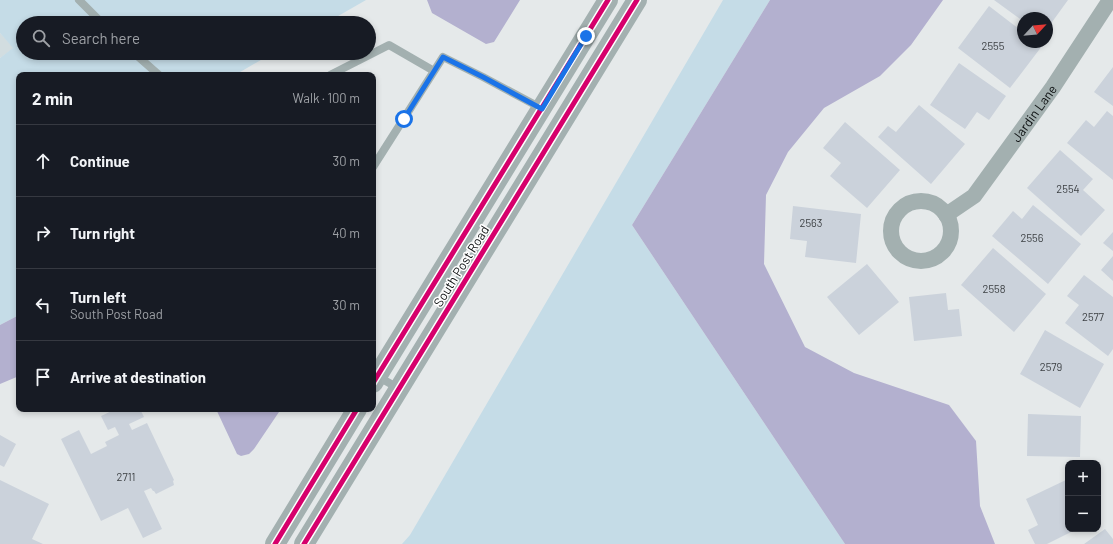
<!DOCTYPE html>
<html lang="en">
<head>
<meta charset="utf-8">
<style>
  body { margin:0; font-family:Barlow,sans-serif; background:#242831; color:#f1f3f6 }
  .controls { position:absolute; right:12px; bottom:12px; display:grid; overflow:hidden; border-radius:8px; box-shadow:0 2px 6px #0003 }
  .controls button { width:36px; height:36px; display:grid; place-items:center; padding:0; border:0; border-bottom:1px solid #363941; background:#171b24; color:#f1f3f6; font:20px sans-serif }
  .compass { position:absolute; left:1017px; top:12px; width:36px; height:36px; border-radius:50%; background:#171b24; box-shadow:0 2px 6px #0003; rotate:64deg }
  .stop { position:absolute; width:12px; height:12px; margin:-9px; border:3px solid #1a73e8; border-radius:50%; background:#fff }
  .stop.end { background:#1a73e8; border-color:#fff; box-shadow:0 1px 4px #0008 }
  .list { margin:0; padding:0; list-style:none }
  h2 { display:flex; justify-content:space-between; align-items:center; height:52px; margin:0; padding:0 16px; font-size:17px }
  h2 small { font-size:13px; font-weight:400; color:#9ea1a6 }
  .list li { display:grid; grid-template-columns:26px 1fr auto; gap:12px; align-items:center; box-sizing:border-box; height:72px; padding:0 16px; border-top:1px solid #363941 }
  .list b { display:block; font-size:15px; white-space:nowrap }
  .list p { margin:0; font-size:13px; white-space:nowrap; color:#9ea1a6 }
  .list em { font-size:13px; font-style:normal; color:#9ea1a6 }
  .icon { flex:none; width:22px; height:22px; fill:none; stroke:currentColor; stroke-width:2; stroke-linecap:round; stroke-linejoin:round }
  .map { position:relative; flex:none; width:1113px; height:544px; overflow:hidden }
  .search { position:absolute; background:#171b24; box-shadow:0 2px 6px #0003; left:16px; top:16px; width:360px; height:44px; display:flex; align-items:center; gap:10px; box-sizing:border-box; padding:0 14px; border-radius:22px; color:#9ea1a6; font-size:15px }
  .panel { position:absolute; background:#171b24; box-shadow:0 2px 6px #0003; left:16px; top:72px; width:360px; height:340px; border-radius:8px }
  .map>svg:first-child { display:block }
  .built { fill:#d2dde0 }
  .green { fill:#c5dce7 }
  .water { fill:#b3b0cf }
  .building { fill:#cbd2db }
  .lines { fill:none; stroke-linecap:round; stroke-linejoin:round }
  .service { stroke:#a3b0b0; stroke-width:8 }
  .minor { stroke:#a3b0b0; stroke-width:16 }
  .tertiary { stroke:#a3b0b0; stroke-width:20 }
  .cycleway-casing { stroke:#fff; stroke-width:8 }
  .cycleway { stroke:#d6006c; stroke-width:5 }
  .route { stroke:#1a73e8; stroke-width:5 }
  .labels { text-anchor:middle; stroke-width:3; stroke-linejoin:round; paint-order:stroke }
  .number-label { font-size:11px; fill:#3d4144 }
  .street-label { font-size:13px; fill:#0e1112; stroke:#fff }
</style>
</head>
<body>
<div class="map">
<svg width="1113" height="544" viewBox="0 0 1113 544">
  <rect width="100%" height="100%" fill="#e5e9ea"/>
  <path class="built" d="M0 33 14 48 0 58Z"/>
  <path class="green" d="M0 0H366L326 23H23V53H273L235 75H19V315L0 325V58L13 48 0 33Z
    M723 0H770L632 225 845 544H402L410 535Z"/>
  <path class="water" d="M427 0H520L494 42 486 44 432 13Z
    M770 0H943L911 45 880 76 824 108 788 152 766 195 764 264 805 347 854 373 949 405 976 441 980 506 995 544H845L632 225Z
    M19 315V376L0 384V325Z
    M216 409H281L254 449 249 454 241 456 237 454Z"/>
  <path class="building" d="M994 0H1068L1047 29V18H1023V21Z
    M989 6 1023 32V42H1036L1042 46 1010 88 958 48Z
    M959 63 1006 96 989 120 977 112 965 129 930 105Z
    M1113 67V106L1094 92Z
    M919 105 965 144 931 184 878 137 888 126 896 132Z
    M1107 111 1113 116V180L1067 143 1086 120 1094 127Z
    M845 122 900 170 867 208 830 176 841 163 823 148Z
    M1060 150 1093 179 1083 190 1105 210 1081 236 1027 188Z
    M1033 205 1081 244 1048 284 992 236 1013 211 1022 219Z
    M793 206 861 214 856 263 805 257 807 241 790 239Z
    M1113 232V251L1103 243Z
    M993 248 1046 294 1014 332 961 285Z
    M1113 256V281L1101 270Z
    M867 264 899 302 859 335 827 297Z
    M1084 275 1113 297V349L1108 356 1065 323 1079 305 1067 296Z
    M946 293 948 310 959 309 962 336 914 341 909 297Z
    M1045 330 1104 364 1080 408 1020 374Z
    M113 409H140L144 417 129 424 132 430 147 423 174 480 173 481 174 485 156 494 154 491H153L151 488 144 491 162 529 143 538 128 508 101 521 61 439 79 430 91 454 107 446 105 442 119 435 115 427 108 430 101 416 114 410Z
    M1028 414 1081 416 1080 457 1027 456Z
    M0 435 16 444 4 467 0 465Z
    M1068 479V529H1077L1047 544H1035L1028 530 1038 525 1026 499Z
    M0 480 49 504 32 539 43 544H0Z
    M1105 529 1113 539V544H1084Z"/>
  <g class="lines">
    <path class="service" d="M79 0 102 23
      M134 53 159 75
      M330 75 389 45 434 71
      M373 167 443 57 483 77 541 108
      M377 376 398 388"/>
    <g class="minor">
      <circle cx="921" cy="231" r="30"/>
      <path id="s1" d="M946 215 974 196 1053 87 1110 0"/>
    </g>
    <path class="tertiary" d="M373 383 608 0
      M275 544 357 409
      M304 544 637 0"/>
    <defs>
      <path id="cycleway" d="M373 383 608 0
        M275 544 357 409
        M304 544 637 0"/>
    </defs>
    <use href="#cycleway" class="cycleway-casing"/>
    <use href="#cycleway" class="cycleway"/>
  </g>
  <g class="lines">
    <path class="route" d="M404 119 443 57 483 77 542 109 586 36"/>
  </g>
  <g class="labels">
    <g class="number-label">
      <text x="993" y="50">2555</text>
      <text x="1068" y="193">2554</text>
      <text x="811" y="227">2563</text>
      <text x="1032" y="242">2556</text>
      <text x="994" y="293">2558</text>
      <text x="1093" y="321">2577</text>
      <text x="1051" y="371">2579</text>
      <text x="126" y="481">2711</text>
    </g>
    <g class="street-label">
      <text dy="5" stroke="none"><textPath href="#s1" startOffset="136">Jardin Lane</textPath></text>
      <text transform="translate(461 266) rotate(-58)" y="5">South Post Road</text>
    </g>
  </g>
</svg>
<div class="controls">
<button>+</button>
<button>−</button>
</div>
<svg class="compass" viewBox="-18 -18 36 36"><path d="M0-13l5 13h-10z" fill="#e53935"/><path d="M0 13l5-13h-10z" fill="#9ea1a6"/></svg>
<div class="stop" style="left:404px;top:119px"></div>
<div class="stop end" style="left:586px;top:36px"></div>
<div class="search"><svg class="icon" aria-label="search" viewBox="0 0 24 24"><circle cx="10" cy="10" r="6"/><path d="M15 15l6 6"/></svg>Search here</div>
<section class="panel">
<h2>2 min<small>Walk · 100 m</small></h2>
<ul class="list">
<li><svg class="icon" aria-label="ahead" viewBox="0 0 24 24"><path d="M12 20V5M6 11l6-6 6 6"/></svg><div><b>Continue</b></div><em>30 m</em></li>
<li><svg class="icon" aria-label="right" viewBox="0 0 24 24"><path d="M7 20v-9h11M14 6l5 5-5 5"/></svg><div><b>Turn right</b></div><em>40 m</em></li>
<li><svg class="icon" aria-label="left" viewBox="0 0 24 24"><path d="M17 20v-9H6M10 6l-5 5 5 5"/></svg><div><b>Turn left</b><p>South Post Road</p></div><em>30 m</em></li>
<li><svg class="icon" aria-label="arrive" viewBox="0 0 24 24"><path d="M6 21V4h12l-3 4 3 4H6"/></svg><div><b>Arrive at destination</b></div></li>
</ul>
</section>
</div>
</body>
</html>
